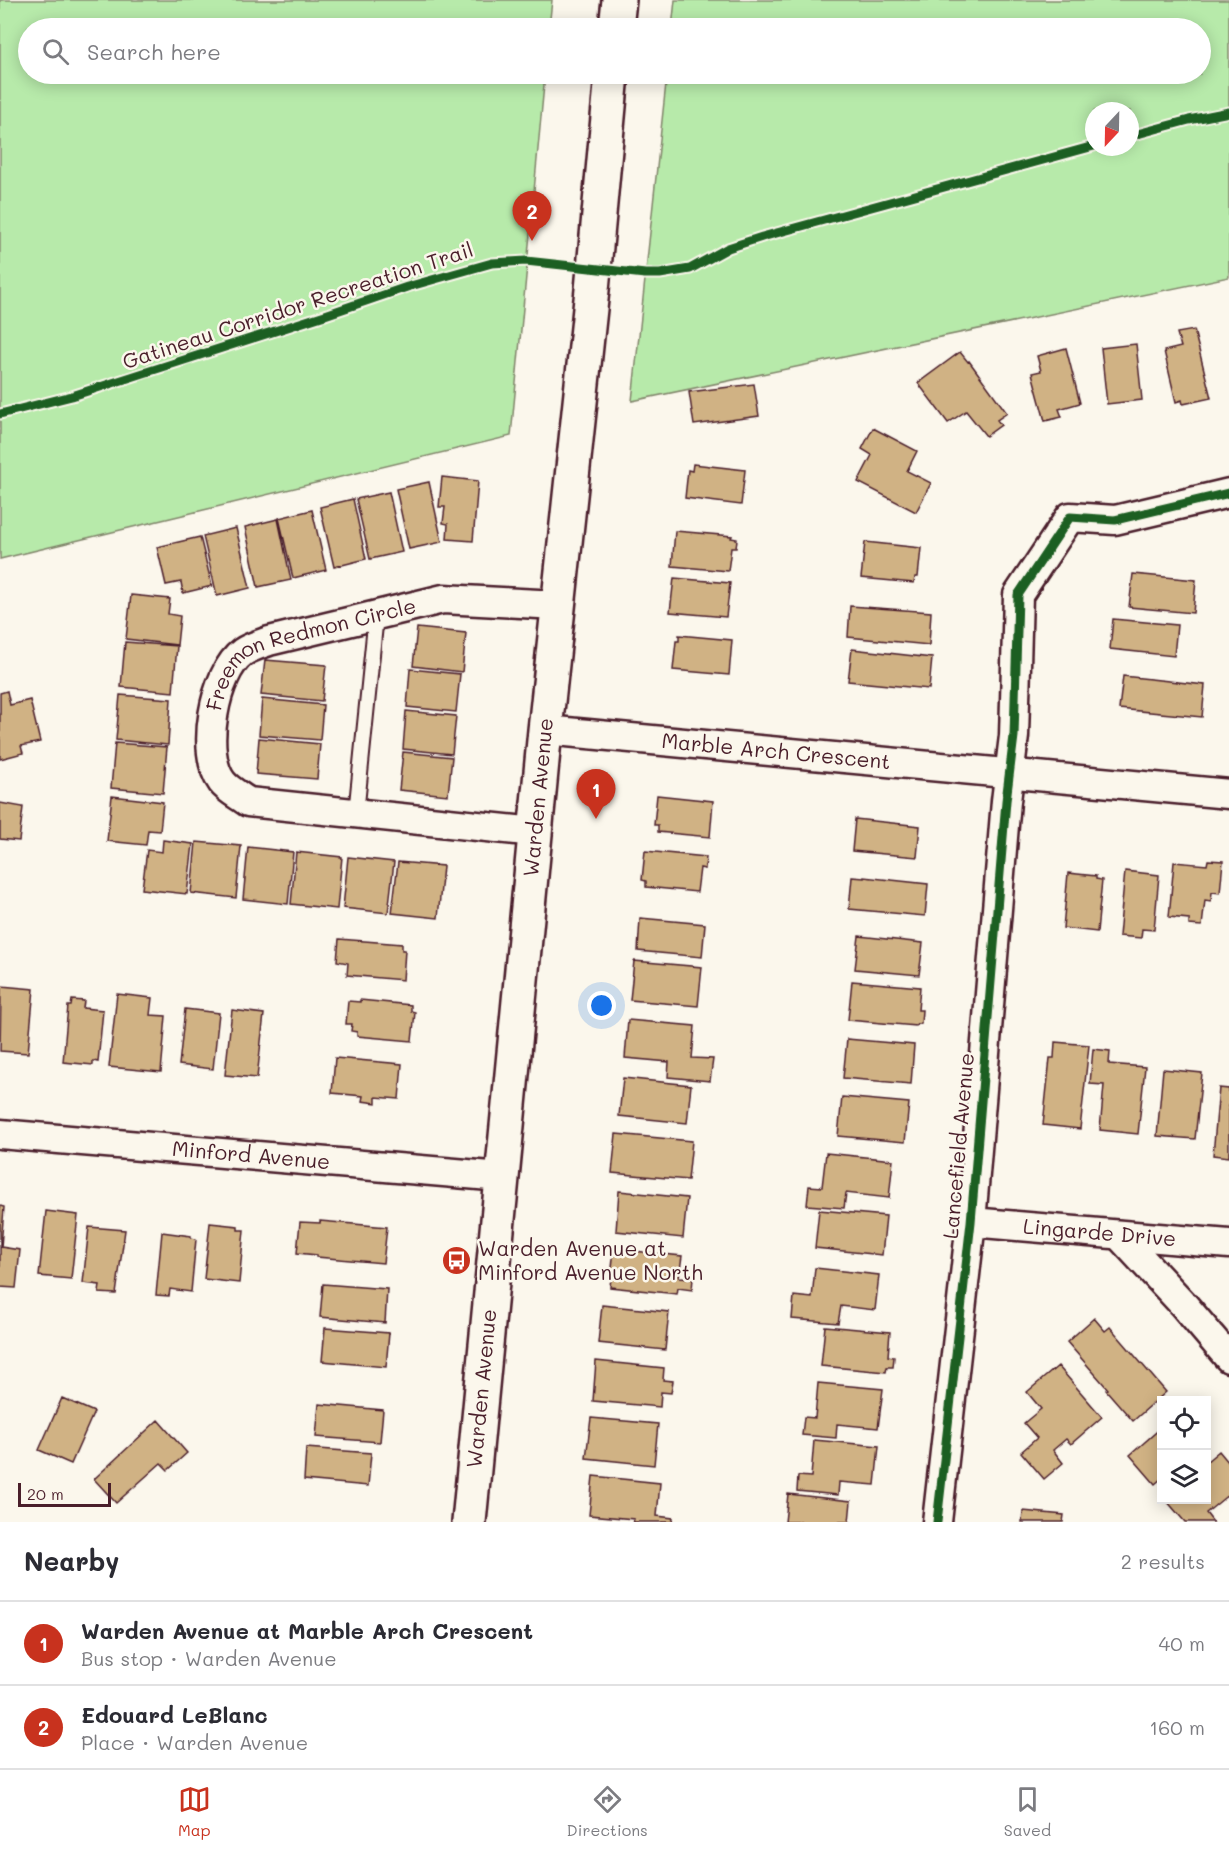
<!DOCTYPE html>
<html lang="en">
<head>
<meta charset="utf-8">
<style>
  body { margin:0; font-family:Mali,sans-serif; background:#f7f7f7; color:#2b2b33 }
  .controls { position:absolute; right:18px; bottom:18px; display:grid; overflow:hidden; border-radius:0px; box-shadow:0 3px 15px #0003 }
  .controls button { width:54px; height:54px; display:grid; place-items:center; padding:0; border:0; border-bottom:2px solid #e1e1e2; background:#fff; color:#2b2b33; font:30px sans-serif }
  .compass { position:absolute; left:1085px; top:102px; width:54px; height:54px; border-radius:50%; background:#fff; box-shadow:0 3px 15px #0003; rotate:202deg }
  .scale { position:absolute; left:18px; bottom:15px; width:93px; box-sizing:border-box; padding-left:6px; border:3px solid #4a1f2b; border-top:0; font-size:16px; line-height:21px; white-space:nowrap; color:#4a1f2b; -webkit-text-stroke:4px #fbf7ec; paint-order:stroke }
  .you { position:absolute; left:602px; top:1006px; width:21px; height:21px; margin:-15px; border:4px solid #fff; border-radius:50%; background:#1a73e8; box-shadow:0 0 0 9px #1a73e833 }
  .badge { display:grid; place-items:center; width:39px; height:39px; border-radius:50%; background:#c8321e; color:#fff; font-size:20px; font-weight:700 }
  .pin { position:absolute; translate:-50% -50px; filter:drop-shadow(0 2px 3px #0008) }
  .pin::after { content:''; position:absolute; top:32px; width:21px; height:18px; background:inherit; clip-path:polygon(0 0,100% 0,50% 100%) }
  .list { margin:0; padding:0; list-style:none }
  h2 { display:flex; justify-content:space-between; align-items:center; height:78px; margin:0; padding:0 24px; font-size:26px }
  h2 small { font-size:20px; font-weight:400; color:#7c7c81 }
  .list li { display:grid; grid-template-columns:39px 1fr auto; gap:18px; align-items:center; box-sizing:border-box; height:84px; padding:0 24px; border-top:2px solid #e1e1e2 }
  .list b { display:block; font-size:22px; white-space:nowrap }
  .list p { margin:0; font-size:20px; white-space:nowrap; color:#7c7c81 }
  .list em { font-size:20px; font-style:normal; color:#7c7c81 }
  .icon { flex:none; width:33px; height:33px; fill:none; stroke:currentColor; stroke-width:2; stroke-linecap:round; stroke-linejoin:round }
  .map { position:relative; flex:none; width:1229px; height:1522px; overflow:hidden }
  .search { position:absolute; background:#fff; box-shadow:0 3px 15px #0003; left:18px; right:18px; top:18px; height:66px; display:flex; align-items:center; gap:15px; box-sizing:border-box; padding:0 21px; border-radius:33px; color:#7c7c81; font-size:22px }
  .sheet { height:246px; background:#fff }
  nav { display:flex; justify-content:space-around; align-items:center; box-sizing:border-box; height:84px; border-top:2px solid #e1e1e2; background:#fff; font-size:16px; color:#7c7c81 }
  nav a { display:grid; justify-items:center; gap:3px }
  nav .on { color:#c8321e }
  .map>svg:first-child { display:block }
  .green { fill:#b7eaaa; stroke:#80846a; stroke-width:1.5; fill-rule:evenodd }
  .building { fill:#d0b284; stroke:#4a1f2b; stroke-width:1.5 }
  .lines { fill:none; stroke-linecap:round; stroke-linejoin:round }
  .service-casing { stroke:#4a1f2b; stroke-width:18 }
  .minor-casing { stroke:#4a1f2b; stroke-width:33 }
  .secondary-casing { stroke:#4a1f2b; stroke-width:38 }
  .service { stroke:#fbf7ec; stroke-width:14 }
  .minor { stroke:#fbf7ec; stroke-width:28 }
  .secondary { stroke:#fbf7ec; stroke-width:33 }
  .cycleway-casing { stroke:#fbf7ec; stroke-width:13 }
  .cycleway { stroke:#1b5e20; stroke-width:9 }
  .labels { text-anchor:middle; stroke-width:5; stroke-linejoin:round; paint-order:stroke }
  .street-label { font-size:21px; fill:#4a1f2b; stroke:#fbf7ec }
  .poi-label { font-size:21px; fill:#4a1f2b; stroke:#fbf7ec; text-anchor:start }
</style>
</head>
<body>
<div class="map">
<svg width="1229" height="1522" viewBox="0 0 1229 1522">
  <rect width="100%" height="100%" fill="#fbf7ec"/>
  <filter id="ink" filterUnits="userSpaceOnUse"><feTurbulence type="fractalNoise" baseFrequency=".0167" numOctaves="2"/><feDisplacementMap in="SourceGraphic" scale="12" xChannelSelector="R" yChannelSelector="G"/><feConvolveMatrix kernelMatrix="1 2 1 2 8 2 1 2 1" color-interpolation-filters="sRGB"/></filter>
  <g filter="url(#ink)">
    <path class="green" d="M0 0H552L549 28H28V74H545L511 436 0 559Z
      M675 0H1229V277L632 401 667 74H1200V28H672ZM1094 111H1130V147H1094Z"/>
    <path class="building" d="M1194 330 1211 398 1183 404 1182 400 1176 402 1164 351 1181 347 1177 333Z
      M1136 344 1142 400 1107 404 1101 348Z
      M1066 348 1080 403 1059 409 1062 417 1045 421 1032 373 1041 371 1037 356Z
      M960 352 968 362 969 361 1007 413 997 420 1001 425 986 436 966 411 948 423 918 383Z
      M754 384 759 416 694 425 689 392Z
      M873 428 917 451 907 471 931 483 916 512 858 482 872 455 862 449Z
      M693 464 745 470 741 505 685 498 688 470 692 471Z
      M442 477 478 481 473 541 447 539 448 524 443 523 445 507H439Z
      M429 482 442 542 409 549 396 489Z
      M389 492 402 552 370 559 356 499Z
      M353 499 366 559 334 567 320 507Z
      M312 510 326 570 293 578 279 518Z
      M278 519 291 580 258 587 245 527Z
      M236 528 250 588 217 596 203 536Z
      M675 531 732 536 731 538 737 539 736 548H731L728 571 672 566Z
      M200 537 212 586 183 593 181 582 166 585 157 547Z
      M865 542 921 548 918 577H915L914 583 861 578Z
      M1133 574 1196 580 1193 613 1129 607Z
      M674 578 730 583 726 617 670 612Z
      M131 595 170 599 168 614 180 616 177 645 126 639Z
      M850 606 931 612 929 645 848 637Z
      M1113 619 1177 625 1174 656 1110 649Z
      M417 628 466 633 462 672 413 666Z
      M679 635 732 640 729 675 673 670 676 641H679Z
      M125 642 177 646 173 692 121 687Z
      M852 649 932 658 929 689 848 681Z
      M265 660 326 665 322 701 261 695Z
      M410 669 460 674 456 712 407 707Z
      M1123 676 1205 685 1202 717 1119 709Z
      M7 691 10 705 30 700 40 742 21 746 23 753 0 759V693Z
      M120 695 171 699 168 745 116 740Z
      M262 699 323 705 320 740 259 735Z
      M406 711 456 716 452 754 403 749Z
      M259 738 320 744 317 779 256 774Z
      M115 743 167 747 163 793 111 788Z
      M403 752 452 757 448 795 399 790Z
      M657 795 713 801 710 837 658 832V825H654Z
      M112 796 163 802 160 831 148 830 146 845 107 841Z
      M0 803 23 807 19 841 0 839Z
      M855 819 920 826 917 857 852 851Z
      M163 840 193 844 187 894 142 889 147 850 162 852Z
      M196 842 241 846 236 898 191 893Z
      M248 847 293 852 288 904 243 899Z
      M645 851 706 857 705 869 700 868 697 892 646 887V881L642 880Z
      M296 852 342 857 337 909 291 904Z
      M348 857 394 862 388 913 343 908Z
      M1208 860 1223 861 1220 893 1212 892 1211 901 1205 900 1202 926 1189 925V919L1169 917 1174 862 1207 865Z
      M398 862 443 866 438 918 392 913Z
      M1125 871 1159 875 1154 930 1142 929 1141 938 1119 936Z
      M1068 873 1096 876V879L1102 880 1097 932 1063 928Z
      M852 877 864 878V877L928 884 925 916 849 909Z
      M640 918 705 924 702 957 638 951Z
      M859 936 923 943 919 975 855 969Z
      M339 939 402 944V950H405L403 980 347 975 348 963 337 961Z
      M634 961 702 967 698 1006 630 1000Z
      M852 981 920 987 918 1010H922L921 1024H917L916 1026 848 1020Z
      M1 986 34 989 28 1053 0 1051Z
      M117 994 152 998 150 1015 166 1016 161 1072 109 1067Z
      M72 1000 84 1001 83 1008 103 1010 98 1062 93 1061V1065L63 1062 68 1006H71Z
      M360 1000 411 1005V1011L415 1012 412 1041 357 1036V1032L351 1031 352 1024H346L348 1001 360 1002Z
      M185 1009 219 1013 213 1069 179 1065Z
      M232 1010 264 1014 257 1078 225 1075Z
      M628 1020 695 1026 692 1058 713 1059 710 1081 668 1077 669 1062 625 1058Z
      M847 1039 914 1045 911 1084 843 1078Z
      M1055 1042 1089 1045 1080 1129 1043 1125 1050 1058H1054Z
      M1093 1049 1110 1051 1109 1064 1145 1067 1138 1134 1100 1130 1104 1085 1090 1084Z
      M335 1058 402 1064 399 1099 376 1097V1103L362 1101 363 1096 332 1093Z
      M1163 1069 1202 1073 1195 1139 1157 1136Z
      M623 1078 691 1085 687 1123 619 1116Z
      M1219 1088 1229 1089V1157L1213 1155Z
      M842 1097 909 1103 905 1142 838 1136Z
      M616 1134 692 1141 688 1180 612 1173Z
      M826 1153 893 1160 889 1198 846 1193 844 1208 807 1205 809 1186 822 1187Z
      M619 1191 687 1198 683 1238 616 1231Z
      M0 1206 4 1207 1 1247 20 1250 16 1288 0 1287Z
      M819 1210 886 1216 882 1255 815 1248Z
      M46 1211 78 1215 71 1279 39 1276Z
      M320 1221 387 1227 383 1263 317 1257V1255L297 1253 300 1222 320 1223Z
      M210 1223 238 1226V1230H244L239 1283 204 1279Z
      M89 1227 125 1230 116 1294 99 1293 100 1285 83 1283Z
      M162 1232 191 1236V1238L196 1239 191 1292 170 1289 169 1296 156 1295Z
      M614 1249 682 1256 679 1277 693 1278 692 1290 678 1288 677 1294 610 1287Z
      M815 1268 879 1275 875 1310 841 1306 838 1323 792 1319 794 1296 812 1298Z
      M323 1284 387 1289 385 1323 320 1317Z
      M602 1305 669 1312 665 1350 598 1343Z
      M1094 1318 1105 1331 1110 1327 1166 1392 1133 1421 1106 1390 1108 1389 1067 1342Z
      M825 1326 890 1332 888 1356 894 1357 893 1367H887L886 1372 821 1366Z
      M325 1328 389 1333 386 1367 322 1361Z
      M596 1361 664 1368 663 1380 673 1381 671 1393 661 1392 660 1407 593 1401Z
      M1058 1366 1102 1417 1071 1444 1066 1439 1053 1450 1063 1463 1044 1479 1021 1452 1037 1438 1024 1423 1041 1409 1027 1392Z
      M818 1383 883 1389 878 1428 837 1424 836 1438 802 1435 804 1417 815 1418Z
      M62 1398 94 1412 71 1464 39 1450Z
      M319 1404 383 1410 380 1442 316 1437Z
      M591 1418 658 1424 654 1465 586 1458Z
      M158 1420 187 1453 168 1470 161 1463 116 1503 94 1479Z
      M1162 1427V1478L1155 1484 1130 1455Z
      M814 1440 879 1446 875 1485 839 1482 838 1495 797 1491 798 1476 811 1477Z
      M306 1448 371 1453 368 1486 304 1480Z
      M1219 1451 1229 1463V1494L1206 1513 1213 1522H1185L1166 1500H1206V1462Z
      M593 1476 660 1483 657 1516 673 1518 672 1522H633L634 1519 589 1515Z
      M788 1494 851 1501 849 1522H785Z
      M1023 1511 1064 1515 1063 1522H1022Z"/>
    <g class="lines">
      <defs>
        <path id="service" d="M356 814 376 615"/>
        <g id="minor">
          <path id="s1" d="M545 730 1229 794"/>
          <path id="s2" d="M535 832 248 802C240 796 228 790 222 782 200 753 214 673 243 652 250 647 261 644 269 641L443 599 558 605"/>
          <path id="s3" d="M0 1134 502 1177"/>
          <path id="s4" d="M971 1222 1229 1244"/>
          <path d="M1119 1235 1183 1304 1229 1358"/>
          <path d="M937 1522 971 1222 1006 801 1014 736 1018 595 1070 517 1115 520 1229 493"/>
        </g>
        <g id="secondary">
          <path d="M616 28 619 0"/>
          <path id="s5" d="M469 1522 545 730 592 290 612 74"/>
        </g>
      </defs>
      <use href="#service" class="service-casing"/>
      <use href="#minor" class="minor-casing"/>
      <use href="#secondary" class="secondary-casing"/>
      <use href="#service" class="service"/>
      <use href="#minor" class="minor"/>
      <use href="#secondary" class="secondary"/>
      <defs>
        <path id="cycleway" d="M1130 136 1189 120 1229 112
          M0 414 72 396 325 315 407 287 492 263 526 261 645 274H660L690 269 728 248 762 237 1094 146
          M937 1522 971 1222 1006 801 1014 736 1018 595 1070 517 1115 520 1229 493"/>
      </defs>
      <use href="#cycleway" class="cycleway-casing"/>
      <use href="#cycleway" class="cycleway"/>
    </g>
  </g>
  <defs>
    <symbol id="bus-disc" viewBox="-11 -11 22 22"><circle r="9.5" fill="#c8321e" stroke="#fbf7ec"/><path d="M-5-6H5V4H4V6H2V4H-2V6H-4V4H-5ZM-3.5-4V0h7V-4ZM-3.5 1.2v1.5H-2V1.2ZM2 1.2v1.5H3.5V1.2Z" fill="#fff"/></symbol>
  </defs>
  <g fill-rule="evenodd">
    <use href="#bus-disc" x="440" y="1244" width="33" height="33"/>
  </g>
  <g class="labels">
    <g class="street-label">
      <text transform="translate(298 306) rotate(-18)" y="7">Gatineau Corridor Recreation Trail</text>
      <text dy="7" stroke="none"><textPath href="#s2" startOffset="518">Freemon Redmon Circle</textPath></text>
      <text dy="7" stroke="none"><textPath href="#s1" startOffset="232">Marble Arch Crescent</textPath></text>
      <text dy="7" stroke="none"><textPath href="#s5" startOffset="728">Warden Avenue</textPath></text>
      <text transform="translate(959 1146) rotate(-85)" y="7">Lancefield Avenue</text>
      <text dy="7" stroke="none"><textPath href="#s3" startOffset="252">Minford Avenue</textPath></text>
      <text dy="7" stroke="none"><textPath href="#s4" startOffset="129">Lingarde Drive</textPath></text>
      <text dy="7" stroke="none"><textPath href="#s5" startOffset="134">Warden Avenue</textPath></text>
    </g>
    <g class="poi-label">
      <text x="478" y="1256">Warden Avenue at<tspan x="478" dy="24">Minford Avenue North</tspan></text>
    </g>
  </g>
</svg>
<div class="controls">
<button><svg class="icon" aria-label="locate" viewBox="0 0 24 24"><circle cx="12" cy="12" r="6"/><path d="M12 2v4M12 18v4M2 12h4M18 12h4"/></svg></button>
<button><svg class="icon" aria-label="layers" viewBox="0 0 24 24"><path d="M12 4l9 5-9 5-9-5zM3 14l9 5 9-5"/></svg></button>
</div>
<svg class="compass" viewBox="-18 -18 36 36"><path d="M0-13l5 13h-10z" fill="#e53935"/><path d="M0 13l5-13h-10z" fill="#7c7c81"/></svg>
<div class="scale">20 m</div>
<div class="you"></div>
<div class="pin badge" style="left:596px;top:819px">1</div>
<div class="pin badge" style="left:532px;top:241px">2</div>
<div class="search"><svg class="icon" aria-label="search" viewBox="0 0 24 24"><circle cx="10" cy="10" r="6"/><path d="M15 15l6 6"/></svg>Search here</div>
</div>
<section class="sheet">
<h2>Nearby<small>2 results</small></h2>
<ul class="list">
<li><span class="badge">1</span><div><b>Warden Avenue at Marble Arch Crescent</b><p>Bus stop · Warden Avenue</p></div><em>40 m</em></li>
<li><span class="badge">2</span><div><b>Edouard LeBlanc</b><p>Place · Warden Avenue</p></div><em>160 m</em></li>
</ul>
</section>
<nav>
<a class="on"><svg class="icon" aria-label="map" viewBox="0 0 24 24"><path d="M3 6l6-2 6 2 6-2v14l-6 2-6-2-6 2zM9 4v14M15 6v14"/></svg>Map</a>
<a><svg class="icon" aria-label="directions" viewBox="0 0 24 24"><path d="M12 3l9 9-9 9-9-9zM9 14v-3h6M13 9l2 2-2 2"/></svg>Directions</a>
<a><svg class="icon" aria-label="saved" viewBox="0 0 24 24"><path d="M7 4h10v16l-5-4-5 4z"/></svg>Saved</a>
</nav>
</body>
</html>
